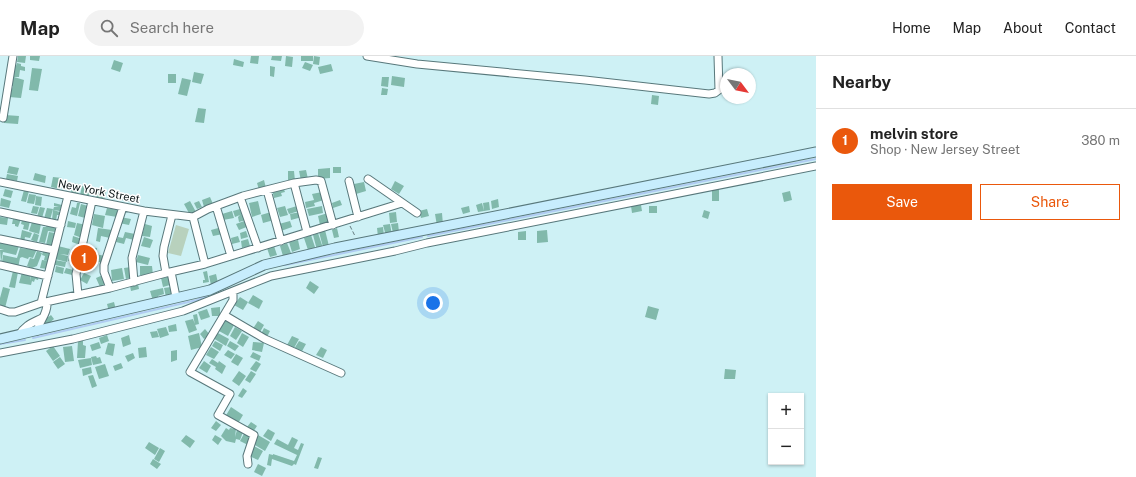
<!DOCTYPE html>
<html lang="en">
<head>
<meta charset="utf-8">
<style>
  body { margin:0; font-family:"Public Sans",sans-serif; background:#f2f2f2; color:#222 }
  .controls { position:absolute; right:12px; bottom:12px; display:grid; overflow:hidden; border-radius:0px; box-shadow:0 1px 3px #0004 }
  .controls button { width:36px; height:36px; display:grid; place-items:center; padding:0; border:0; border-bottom:1px solid #e0e0e0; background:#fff; color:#222; font:20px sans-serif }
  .compass { position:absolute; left:720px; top:12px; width:36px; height:36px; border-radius:50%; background:#fff; box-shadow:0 1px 3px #0004; rotate:122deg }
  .you { position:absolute; left:433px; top:247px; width:14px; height:14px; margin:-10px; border:3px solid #fff; border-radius:50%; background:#1a73e8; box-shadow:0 0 0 6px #1a73e833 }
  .badge { display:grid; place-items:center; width:26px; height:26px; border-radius:50%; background:#ea580c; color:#fff; font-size:13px; font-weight:700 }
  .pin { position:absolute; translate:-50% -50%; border:2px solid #fff; box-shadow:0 1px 4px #0006 }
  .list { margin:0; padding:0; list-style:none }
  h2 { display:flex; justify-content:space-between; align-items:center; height:52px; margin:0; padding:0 16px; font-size:17px }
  h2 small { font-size:13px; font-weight:400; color:#767676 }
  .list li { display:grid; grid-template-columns:26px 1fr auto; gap:12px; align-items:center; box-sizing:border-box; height:64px; padding:0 16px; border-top:1px solid #e0e0e0 }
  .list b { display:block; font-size:15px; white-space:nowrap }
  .list p { margin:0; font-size:13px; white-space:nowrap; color:#767676 }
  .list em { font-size:13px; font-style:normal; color:#767676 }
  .actions { display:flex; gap:8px; padding:12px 16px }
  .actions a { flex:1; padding:9px 0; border:1px solid #ea580c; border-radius:0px; text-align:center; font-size:14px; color:#ea580c }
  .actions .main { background:#ea580c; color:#fff }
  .icon { flex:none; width:22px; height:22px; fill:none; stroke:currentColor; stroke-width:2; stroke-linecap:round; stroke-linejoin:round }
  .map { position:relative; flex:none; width:816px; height:421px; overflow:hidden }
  header { display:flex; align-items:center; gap:24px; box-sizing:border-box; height:56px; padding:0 20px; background:#fff; border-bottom:1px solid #e0e0e0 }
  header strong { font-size:19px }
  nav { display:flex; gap:22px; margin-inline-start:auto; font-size:14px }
  .search { width:280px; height:36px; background:#f2f2f2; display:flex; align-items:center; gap:10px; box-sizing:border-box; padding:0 14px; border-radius:22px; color:#767676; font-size:15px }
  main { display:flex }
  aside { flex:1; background:#fff }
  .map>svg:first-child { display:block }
  .green { fill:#b8d1bd }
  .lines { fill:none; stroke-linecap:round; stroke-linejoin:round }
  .stream { stroke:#b0ccf2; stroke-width:2 }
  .building { fill:#81b9ab }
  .street-casing { stroke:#58787b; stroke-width:9 }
  .secondary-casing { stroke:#58787b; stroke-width:11 }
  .path { stroke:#657c7f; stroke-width:1; stroke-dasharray:4 2; stroke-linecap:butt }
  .street { stroke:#fff; stroke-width:7 }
  .secondary { stroke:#c7edfd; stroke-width:9 }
  .labels { text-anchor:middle; stroke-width:3; stroke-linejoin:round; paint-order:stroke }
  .street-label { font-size:11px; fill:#051012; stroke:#fff }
</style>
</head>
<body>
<header>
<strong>Map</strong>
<div class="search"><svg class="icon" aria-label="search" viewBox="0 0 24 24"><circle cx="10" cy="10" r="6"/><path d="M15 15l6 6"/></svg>Search here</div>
<nav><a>Home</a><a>Map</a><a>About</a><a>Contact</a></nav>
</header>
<main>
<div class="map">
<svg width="816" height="421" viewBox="0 0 816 421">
  <rect width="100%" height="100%" fill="#cef1f5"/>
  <path class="green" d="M176 169 189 173 181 200 168 197Z"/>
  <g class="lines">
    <path class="stream" d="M428 180 816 103
      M285 209 422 181
      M33 282 197 244 208 239
      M0 288 25 284"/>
  </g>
  <path class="building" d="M18 0H26L25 7 17 6Z
    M30 0H40L39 5 30 4Z
    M251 0H259L258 8 250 7Z
    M272 0H282L281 5 271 4Z
    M286 0 293 1 292 11 285 10Z
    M301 0H313V5H301Z
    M314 0 320 1 319 9 313 8Z
    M234 3 244 6 243 11 233 9Z
    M114 4 123 7 120 16 111 13Z
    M305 6 313 9 310 15 302 12Z
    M17 7 21 8V10L25 11V15L20 14 19 21H13L14 10H16Z
    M331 8 333 15 320 18 318 11Z
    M270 10 275 11 274 21 270 20Z
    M32 12 42 13 38 35 29 34Z
    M194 16 204 18 201 28 192 26Z
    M168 18H176V27H168Z
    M392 20 405 22 404 31 391 29Z
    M14 21 24 24 21 42 9 41 10 32 12 33 13 30H10L11 23H14Z
    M382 21H389L388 31 381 30Z
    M182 22 191 24 187 40 178 38Z
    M382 32 388 33 387 39H381Z
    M652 39 659 40 658 49 651 48Z
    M198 52 206 53 204 67 195 66Z
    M5 59 19 60 18 68 4 67Z
    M9 110 19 112 17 119 7 117Z
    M333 111H341V117H333Z
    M330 112V122L318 123V113Z
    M306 114 308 123 301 125 299 115Z
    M288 115H294L295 125 288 126Z
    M35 117 46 120 45 127 33 124Z
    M7 118 18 120 17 125 6 123Z
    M53 121 62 122 60 133 51 131Z
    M264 124 266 132 259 134 257 127Z
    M395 125 404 130 399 138 391 133Z
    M364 126 366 135 356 138 354 128Z
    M72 127 79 128 78 139H71Z
    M82 130 90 131 89 141 80 139Z
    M283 131 285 136 281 137 282 140 274 142 272 133Z
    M712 132H719V145H712Z
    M5 133 13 135 11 142 3 140Z
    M98 133 106 135 104 145 96 143Z
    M24 134 29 135 26 146 21 145Z
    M790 135 792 144 784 146 782 137Z
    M322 136 324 144 314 147 315 150 306 152 305 146 314 144 312 138Z
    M29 138 36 139 34 148 27 147Z
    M36 140 42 141 41 150 35 149Z
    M123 140 134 143 133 147 122 144Z
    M210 141 213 148 204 151 202 144Z
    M1 142 11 145 9 152 0 150Z
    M498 143 499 151 492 153 491 145Z
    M340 144 342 149 333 152 332 147Z
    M190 145 196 156 190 159 184 148Z
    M199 145 202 151 197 153 194 147Z
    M258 145 261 158 252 161 249 147Z
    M489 146 490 154 484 155 483 147Z
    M54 147 62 149 60 155 53 154 54 151H59L54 150Z
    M77 147H80L77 160 70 158 72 151 76 152Z
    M482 147 484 155 478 156 476 149Z
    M81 148 88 150 85 162 78 160Z
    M641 149 642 155 632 157 631 150Z
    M33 150 39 151 37 158 31 157Z
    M285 150 288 159 280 161 277 152Z
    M297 150 299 155 289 158 287 153Z
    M322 150 323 157 309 160 307 153Z
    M469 150 470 156 463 158 461 152Z
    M649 150H657V157H649Z
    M40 151 45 152 42 162 37 161Z
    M47 152 53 153 50 164 44 163Z
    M107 152 118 154 117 161 105 159Z
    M240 153 242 159H244L246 164 239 166 238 161 240 159 235 161 233 155Z
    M427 153 429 160 421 162 419 155Z
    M53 154 60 156 59 159H57L56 165 52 164Z
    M704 154 710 156 708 163 702 161Z
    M232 155 234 162 223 164 222 158Z
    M271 156 274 164 263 167 261 159Z
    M300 156 302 161 291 164 290 158Z
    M396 156 397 166 390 167 389 157Z
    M328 157 331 166 320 169 318 160Z
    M442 157 443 169 437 170 435 158Z
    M94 158 105 160 103 172 92 169Z
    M0 161 8 162 7 169 0 168Z
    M120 161 131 163 129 169 119 167Z
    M17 162 21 163 18 171 15 170V168H12L13 163 17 164Z
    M22 164 30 165 28 174 23 173 24 169 21 168Z
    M247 164 249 170 239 174 236 168Z
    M68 165 76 167 75 172 67 171Z
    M290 165 292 171 281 175 279 168Z
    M32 166 41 168 39 178 29 175Z
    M77 167 86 169 82 182 74 179Z
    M398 167 399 176 393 177 391 168Z
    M145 168 152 170 150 181 142 180Z
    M390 168 392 179 386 180 383 169Z
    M47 169 56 171 55 176 48 175 45 187 39 186 43 171H46Z
    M222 171 223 178 213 180 211 174Z
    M383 171 384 180 378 181 377 172Z
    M98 172 112 174 110 182 101 180 100 186 96 185Z
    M337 172 339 181 334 182 332 174Z
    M22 174 32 177 30 182 25 181 24 187 20 185Z
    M325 174 329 190 323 191 319 176Z
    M547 174 548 186 537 187V175Z
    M246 175 248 181 241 183 240 177Z
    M526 175V184H518V176Z
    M49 176 55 177 52 190 46 189Z
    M125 176 135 178 134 184 126 182 124 188 116 186 118 181 123 182Z
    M34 177 39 179 37 186 31 184Z
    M318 177 323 192 317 194 313 179Z
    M311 179 316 194 309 197 304 182Z
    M73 180 82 183 80 189 72 186Z
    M238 180 240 186 232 188 231 182Z
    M144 181 153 184 150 192 141 190Z
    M248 183 250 190 242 192 241 185Z
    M298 184 300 193 292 196 289 186Z
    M0 186 19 190 16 199 3 196 1 207 0 194 4 193H0Z
    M287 187 291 197 283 200 280 190Z
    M29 190 37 193 33 202 29 201 28 203 22 201 20 202 18 212 2 207 3 199 17 202 20 192 28 193Z
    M58 190 70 193 68 199 60 198 68 200 67 206 55 203Z
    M274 190 277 199 270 201 267 192Z
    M88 191 97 192 96 198 87 196Z
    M37 195 42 197 37 210 32 212 27 210 30 202 34 203Z
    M43 195 51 196 49 205 44 204 45 200 42 199Z
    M70 198 78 200 77 207 68 205Z
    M95 198 105 200 104 207 94 205Z
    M138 199 150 202 148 209 136 206Z
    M87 203 93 204 91 211 85 210Z
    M42 204 49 205 47 213 40 212Z
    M55 204 66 206 65 211 55 209Z
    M56 210 64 212 63 218 55 216Z
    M140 210H152L153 219H140Z
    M131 211 133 221 126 223 124 212Z
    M66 212 73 214 72 219 64 217Z
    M122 212 124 223 112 225 111 214Z
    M13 215 18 216 15 232 9 231Z
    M207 215 209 226 203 227V224H205L203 216Z
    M22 216 31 219 30 225 32 218 39 220 38 224 35 223 34 226 32 225 31 229 19 227Z
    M84 217 91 220 87 228 80 224Z
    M216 218 218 227 211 229 209 220Z
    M103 219 107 227 100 231 96 222Z
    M168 221 170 229 163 231 161 222Z
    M310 225 319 231 314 238 306 232Z
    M138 228 139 233 131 235 130 230Z
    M3 231 10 233 5 252 0 251V242Z
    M171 231 172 240 166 241 164 232Z
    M163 232 164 238 158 240 159 243 153 245 150 235Z
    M253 239 263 245 259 253 248 247Z
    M240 241 248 246 243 254 234 249Z
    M114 246 116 254 109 256 107 248Z
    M648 250 659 253 656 264 645 261Z
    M220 251V260H212L211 252Z
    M207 253 210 261 201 264 198 256Z
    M197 258 199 268 195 269 193 259Z
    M51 259 54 263 46 270 42 266Z
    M193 263 197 274 189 277 185 265Z
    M225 264 234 269 228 280 219 275Z
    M258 265 264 269 259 278 252 274Z
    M176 268 177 275 169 276 168 270Z
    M166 271 169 279 160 282 157 273Z
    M235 271 242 275 236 284 230 280Z
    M264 272 270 275 267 281 261 278Z
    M205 273 210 279 204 283 200 278Z
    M157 275 159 281 152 282 150 276Z
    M216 276 229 283 226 290 213 282Z
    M199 277 202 291 191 294 188 280Z
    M242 277 249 281 243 291 237 287Z
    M107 279 109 285 101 288 99 282Z
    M129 279 131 288 123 291 121 282Z
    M292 280 299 283 294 292 287 289Z
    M78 285H83V289L86 290 85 302H77Z
    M215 285 223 289 220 295 212 290Z
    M230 285 239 290 235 295 227 290Z
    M299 285 306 288 301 297 294 293Z
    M99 286 101 292 92 295 90 289Z
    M253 286 264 287 262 296 252 294Z
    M108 287 115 288 113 300 105 298Z
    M53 290 60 300 53 305 46 295Z
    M72 290 74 305 65 306 63 291Z
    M146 291 147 301 139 302 138 292Z
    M211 291 219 296 214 303 206 299Z
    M321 291 327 294 323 302 316 299Z
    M177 294V304L171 306V295Z
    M228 294 235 298 231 303 224 299Z
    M253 296 261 300 259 305 250 301Z
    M133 297 135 302 128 306 125 300Z
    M236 298 243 302 238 310 231 306Z
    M96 300 97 302 100 301 102 307 93 309 91 301Z
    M60 301 65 308 58 313 53 306Z
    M91 302 92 309 80 312 78 304Z
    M212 303 218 307 219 305 226 310 222 318 215 313 216 311 209 307Z
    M204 305 211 310 207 317 199 312Z
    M256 305 261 308 256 316 250 313Z
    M121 307 123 312 115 315 113 310Z
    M105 308 109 320 99 323 95 311Z
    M91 311 92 317 83 320 82 313Z
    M725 313 736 314 735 323H724Z
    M239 315 246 320 239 330 232 325Z
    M251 315 256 318 250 327 245 324Z
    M93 319 97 330 92 332 88 320Z
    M243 332 247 335 242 342 238 340Z
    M231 351 243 359 237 369 225 361Z
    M216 365 221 369 216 375 211 372Z
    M251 366 257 370 253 376 247 371Z
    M226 372 229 374 230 372 236 373 235 381 237 374 243 376 240 384 236 383 235 387 226 385 221 380Z
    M268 373 275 377 271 385 263 380Z
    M245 376 253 380 248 389 240 385Z
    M186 379 195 385 190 392 181 385Z
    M215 379 222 383 218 389 212 384Z
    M258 379 270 386 265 395 253 388Z
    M292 381 298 384 294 392 298 394 301 387 304 388 296 409 294 408 292 410 272 403 271 410 267 409 269 398 273 399V398L294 405 297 399 274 388 277 383 288 389Z
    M149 386 159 392 155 399 145 392Z
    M254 390 263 395 258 404 249 400Z
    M160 392 165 395 159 406 154 403Z
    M318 401 322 402 318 413 314 412Z
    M153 403 161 408 157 413 150 408Z
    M258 408 266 412 262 420 254 416Z"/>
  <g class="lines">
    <defs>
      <path id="street" d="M367 0 417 8 585 24 709 38 715 37 719 34 718 0
        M3 62 13 0
        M368 123 417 157
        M349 125 358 161
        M0 126 144 155 193 161
        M294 127 316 124 321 125 333 169
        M267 134 281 185
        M240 141 258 192
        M216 150 231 200
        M0 156 61 169
        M193 161 208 153 243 140 294 127 307 176
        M193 161 205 208
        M0 183 54 194
        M0 209 48 220
        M171 216 176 241
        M166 217 163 200 164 191 172 159
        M134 226 132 202 144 155
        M110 232 104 216V209L123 151
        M233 236V244L190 316 230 338 218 359 254 379 247 400 248 408
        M78 239 76 218 92 145
        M41 247 68 140
        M0 253 9 256H15L41 247 110 232 166 217 205 208 402 147
        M224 259 265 283 341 317
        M37 275C40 264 48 257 47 246
        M19 279C25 269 32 267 42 262
        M0 297 73 283 183 255 271 220 395 195 427 187 816 110"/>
      <path id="secondary" d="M0 283 210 234 264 209 335 192 816 96"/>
    </defs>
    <use href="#street" class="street-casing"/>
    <use href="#secondary" class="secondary-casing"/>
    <path class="path" d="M350 170 355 180"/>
    <use href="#street" class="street"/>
    <use href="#secondary" class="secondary"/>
  </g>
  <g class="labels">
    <g class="street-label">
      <text transform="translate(99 135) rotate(11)" y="4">New York Street</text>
    </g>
  </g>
</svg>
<div class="controls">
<button>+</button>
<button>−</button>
</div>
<svg class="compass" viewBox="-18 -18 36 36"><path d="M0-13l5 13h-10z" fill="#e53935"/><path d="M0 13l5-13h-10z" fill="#767676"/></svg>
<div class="you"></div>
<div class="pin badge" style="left:84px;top:202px">1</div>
</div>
<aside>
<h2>Nearby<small></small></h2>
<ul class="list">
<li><span class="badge">1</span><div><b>melvin store</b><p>Shop · New Jersey Street</p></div><em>380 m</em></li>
</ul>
<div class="actions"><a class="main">Save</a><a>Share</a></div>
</aside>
</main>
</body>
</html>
